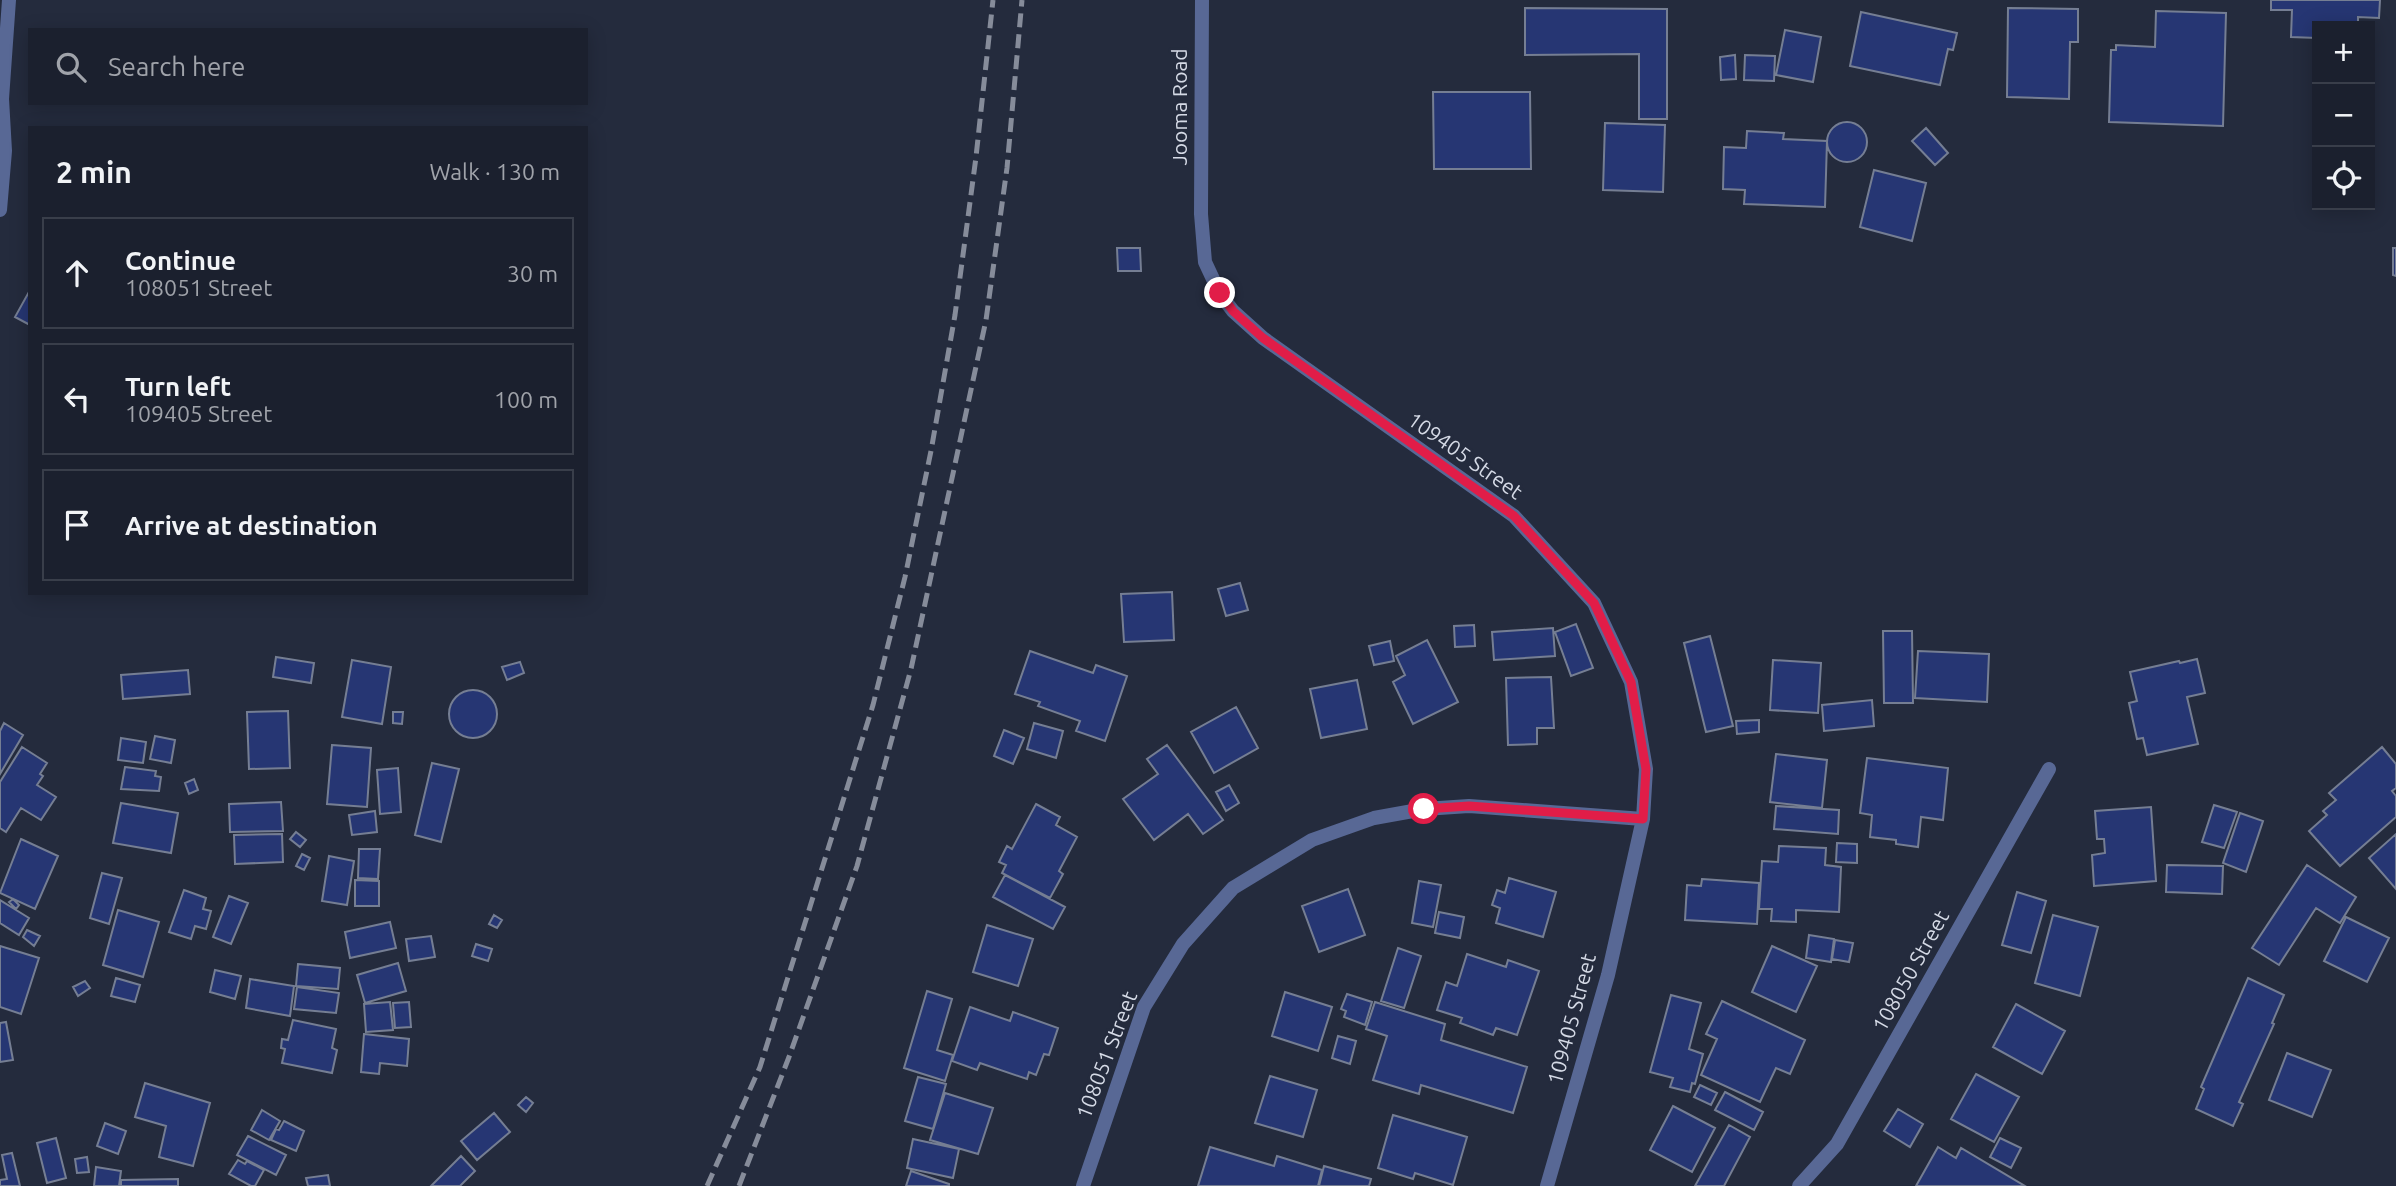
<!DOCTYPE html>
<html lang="en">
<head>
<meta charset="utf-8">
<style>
  body { margin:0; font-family:Ubuntu,sans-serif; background:#282d3a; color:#f1f3f6 }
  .controls { position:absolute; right:21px; top:21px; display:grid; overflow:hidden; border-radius:0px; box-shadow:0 4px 18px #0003 }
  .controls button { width:63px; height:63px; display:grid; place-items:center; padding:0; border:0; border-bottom:2px solid #393e4a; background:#1b202e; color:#f1f3f6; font:35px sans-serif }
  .stop { position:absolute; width:21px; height:21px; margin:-16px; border:5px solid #e11d48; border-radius:50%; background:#fff }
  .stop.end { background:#e11d48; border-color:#fff; box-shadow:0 2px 7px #0008 }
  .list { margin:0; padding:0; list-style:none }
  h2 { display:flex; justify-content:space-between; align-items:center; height:91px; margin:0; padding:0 28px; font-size:30px }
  h2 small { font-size:23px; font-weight:400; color:#a0a3aa }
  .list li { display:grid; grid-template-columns:46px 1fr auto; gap:21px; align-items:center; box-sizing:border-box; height:112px; margin:0 14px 14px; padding:0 14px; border:2px solid #393e4a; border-radius:0px }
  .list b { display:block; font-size:26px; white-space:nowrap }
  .list p { margin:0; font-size:23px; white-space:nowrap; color:#a0a3aa }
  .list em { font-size:23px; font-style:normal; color:#a0a3aa }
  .icon { flex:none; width:38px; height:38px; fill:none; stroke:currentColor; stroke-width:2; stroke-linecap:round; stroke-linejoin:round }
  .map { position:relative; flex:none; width:2396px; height:1186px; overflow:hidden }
  .search { position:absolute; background:#1b202e; box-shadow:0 4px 18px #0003; left:28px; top:28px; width:560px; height:77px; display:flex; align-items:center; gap:18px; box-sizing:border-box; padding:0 24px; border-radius:0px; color:#a0a3aa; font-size:26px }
  .panel { position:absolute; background:#1b202e; box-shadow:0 4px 18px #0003; left:28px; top:126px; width:560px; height:469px; border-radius:0px }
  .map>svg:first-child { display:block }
  .building { fill:#263673; stroke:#757e93; stroke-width:2 }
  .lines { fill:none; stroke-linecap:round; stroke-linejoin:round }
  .minor { stroke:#586895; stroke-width:14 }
  .rail { stroke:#868c9a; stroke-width:5; stroke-dasharray:14 7; stroke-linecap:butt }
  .route { stroke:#e11d48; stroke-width:9 }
  .labels { text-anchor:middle; stroke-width:5; stroke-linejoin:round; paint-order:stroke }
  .street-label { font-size:21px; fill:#d5dae6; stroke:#242b3d }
</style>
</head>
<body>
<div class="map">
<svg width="2396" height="1186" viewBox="0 0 2396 1186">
  <rect width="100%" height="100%" fill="#242b3d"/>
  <path class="building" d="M2271 0H2380L2379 18 2358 17V26H2317V38L2291 37 2292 10H2271Z
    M1525 8 1667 9V119H1639V54L1525 55Z
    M2008 8 2078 9V42H2070L2069 99 2007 97Z
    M2156 11 2226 13 2223 126 2109 122 2111 50H2116V45L2155 47Z
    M1861 12 1957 33 1953 50 1948 49 1940 85 1850 66Z
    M1785 30 1821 37 1813 82 1776 75Z
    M1735 55 1736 79 1721 80 1720 57Z
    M1745 55 1775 56 1774 81 1744 80Z
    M1433 92H1530L1531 169H1434Z
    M1827 142a20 20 0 1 1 40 0a20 20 0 1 1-40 0Z
    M1605 123 1665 125 1663 192 1603 190Z
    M1926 128 1948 153 1935 165 1912 141Z
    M1747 131 1784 133 1783 139 1827 141 1825 207 1744 204 1745 190 1723 189 1724 147 1746 148Z
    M1874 170 1926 183 1912 241 1860 227Z
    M1117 248H1140L1141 271H1118Z
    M2393 248H2396V276L2393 275Z
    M30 290V325L15 317Z
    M1240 583 1248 610 1226 616 1218 589Z
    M1172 592 1174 640 1124 642 1121 594Z
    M1576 624 1593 668 1571 676 1555 632Z
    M1474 625 1475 646 1455 647 1454 626Z
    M1553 628 1555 656 1494 660 1492 632Z
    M1883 631H1912L1913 703H1884Z
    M1710 636 1733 726 1706 732 1684 643Z
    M1427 640 1458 702 1413 724 1393 682 1405 675 1396 656Z
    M1390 641 1394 661 1374 665 1369 646Z
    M1030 651 1093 673 1096 665 1127 676 1105 741 1076 731 1080 721 1038 706 1040 702 1015 694Z
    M1918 651 1989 654 1987 702 1915 698Z
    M276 657 314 663 311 683 273 677Z
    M2197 659 2205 693 2187 697 2198 744 2147 755 2143 738 2137 739 2129 703 2137 701 2130 672 2179 661 2180 663Z
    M352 660 391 667 382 724 342 717Z
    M1773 660 1821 663 1818 713 1770 710Z
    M520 662 524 673 507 680 502 667Z
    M188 670 190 694 123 699 121 675Z
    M1551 677 1554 728H1537V744L1508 745 1506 678Z
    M1357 680 1367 729 1321 738 1310 689Z
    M449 714a24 24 0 1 1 48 0a24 24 0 1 1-48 0Z
    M1872 700 1874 726 1824 731 1822 705Z
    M1236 707 1258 748 1214 773 1191 732Z
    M288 711 290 768 249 769 247 712Z
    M393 712H403L402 724 393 723Z
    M1759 720V732L1737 734 1736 721Z
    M4 723 23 735 0 774V731Z
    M1034 723 1063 731 1056 758 1027 749Z
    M1004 730 1024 738 1013 764 994 756Z
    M155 736 175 740 171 763 150 759Z
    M121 738 146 742 143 763 118 760Z
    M332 745 371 748 367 807 327 804Z
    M1167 745 1223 820 1203 834 1188 814 1154 840 1123 799 1158 774 1147 759Z
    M22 747 47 763 40 774 43 776 37 785 56 797 41 820 21 808 6 832 0 828V782Z
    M2382 747 2396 764V788L2392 791 2396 796V817L2340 866 2309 831 2327 815 2323 811 2336 800 2329 793Z
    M1776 754 1827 760 1822 808 1770 802Z
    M1867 758 1948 768 1943 820 1921 817 1918 847 1896 844V840L1870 837 1872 815 1860 813Z
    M432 763 459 769 441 842 415 835Z
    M125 767 156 771 155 776 161 777 159 791 121 789Z
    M398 768 401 812 380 814 377 770Z
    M194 779 198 790 189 794 185 783Z
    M1229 785 1239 803 1226 811 1216 792Z
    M281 802 283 831 230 832 229 804Z
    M121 803 178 813 171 853 113 843Z
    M1036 804 1060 817 1056 825 1077 837 1059 871 1063 874 1050 898 1002 873 1006 865 999 862 1007 846 1012 849Z
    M2214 805 2237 812 2224 848 2202 842Z
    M1776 806 1839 810 1838 834 1774 829Z
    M2151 807 2156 881 2094 886 2092 855 2105 853 2104 839H2097L2095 811Z
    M375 811 377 832 352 835 349 815Z
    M2240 813 2263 821 2246 872 2223 863Z
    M296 832 306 840 300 847 290 839Z
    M282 834 283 862 235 864 234 835Z
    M2396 834V889L2369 858Z
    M21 839 58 856 35 909 0 893Z
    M1837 843 1857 844V863L1836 862Z
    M1779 846 1826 848 1825 865 1841 867 1839 912 1796 910V922L1771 921 1772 909H1759L1762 861 1778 862Z
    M359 849H380L378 879 358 878Z
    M302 854 310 858 304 870 296 866Z
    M329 856 354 861 347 905 322 901Z
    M2167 865 2223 866 2222 894 2166 892Z
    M2307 865 2356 897 2340 923 2316 908 2279 965 2252 948Z
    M102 873 122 878 109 924 90 918Z
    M1005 875 1065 907 1053 929 993 897Z
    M1509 878 1556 892 1543 937 1496 923 1500 908 1492 905 1497 890 1505 893Z
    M1702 879 1759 883 1757 924 1685 920 1687 885 1701 886Z
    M355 880 379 881V906H355Z
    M1419 881 1441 885 1433 927 1412 923Z
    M1348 889 1365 935 1319 952 1302 906Z
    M184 890 206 898 203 909 211 911 206 929 195 926 191 939 169 932Z
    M2017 892 2046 901 2031 953 2002 945Z
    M229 896 248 903 231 944 213 937Z
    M13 899 19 905 16 909 9 902Z
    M0 900 29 918 19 935 0 923Z
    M118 910 159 922 143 977 103 965Z
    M1439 912 1464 917 1460 938 1435 933Z
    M494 915 502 920 497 928 489 924Z
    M2053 915 2098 927 2080 996 2035 983Z
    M2346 917 2389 938 2367 982 2324 961Z
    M390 922 396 948 350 958 345 932Z
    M987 925 1033 939 1018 986 973 972Z
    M27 930 40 936 34 946 23 937Z
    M1809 935 1834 939 1831 962 1806 958Z
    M431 936 435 957 409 961 406 939Z
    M1835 940 1853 943 1849 962 1832 959Z
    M476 944 492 949 488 961 472 956Z
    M0 946 39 958 21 1014 0 1007Z
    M1772 946 1817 966 1796 1012 1752 992Z
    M1398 948 1421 956 1404 1008 1381 1001Z
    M1467 954 1506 967 1508 960 1539 971 1517 1035 1496 1028 1493 1035 1460 1023 1462 1018 1437 1010 1446 982 1457 986Z
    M398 963 406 991 365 1003 357 975Z
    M298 964 340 968 338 989 296 986Z
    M215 970 241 976 235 999 210 992Z
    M116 978 140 985 135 1002 111 996Z
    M2248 978 2284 995 2272 1023 2274 1024 2239 1102 2243 1104 2233 1126 2196 1109 2204 1089 2201 1087Z
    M250 979 294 986 290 1016 246 1008Z
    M85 981 90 988 78 996 73 987Z
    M297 987 339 993 336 1013 294 1009Z
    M927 991 952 999 937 1050 953 1055 945 1081 904 1068Z
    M1285 992 1332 1007 1318 1051 1272 1036Z
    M1347 994 1372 1002 1365 1025 1344 1017 1346 1011 1341 1009Z
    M1671 995 1701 1003 1689 1049 1703 1054 1695 1084 1692 1083 1690 1092 1670 1087 1673 1078 1650 1072Z
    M1722 1001 1805 1040 1790 1074 1776 1068 1760 1102 1701 1075 1717 1039 1706 1034Z
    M390 1002 393 1030 366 1032 364 1004Z
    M409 1002 411 1027 395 1028 393 1003Z
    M1375 1002 1445 1024 1441 1040 1527 1067 1513 1113 1421 1085 1419 1094 1373 1080 1387 1036 1366 1029Z
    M2016 1004 2065 1031 2042 1074 1993 1047Z
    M970 1007 1010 1021 1013 1012 1058 1028 1049 1055 1044 1054 1036 1075 1029 1072 1027 1079 980 1063 977 1070 952 1061Z
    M293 1020 336 1029 332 1048 337 1050 332 1073 282 1063 285 1049 281 1048 282 1039 288 1040Z
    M6 1022 13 1060 0 1062V1023Z
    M364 1034 409 1039 407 1066 380 1063 379 1074 361 1072Z
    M1338 1036 1356 1041 1350 1064 1332 1058Z
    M2287 1053 2331 1070 2312 1117 2269 1100Z
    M1976 1074 2019 1097 1994 1142 1951 1119Z
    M1270 1076 1317 1090 1303 1137 1255 1123Z
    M918 1077 946 1084 933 1129 905 1121Z
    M145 1083 210 1103 193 1166 159 1157 166 1126 135 1117Z
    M1700 1085 1717 1093 1711 1105 1694 1097Z
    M1725 1092 1763 1112 1754 1130 1715 1110Z
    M945 1093 993 1108 978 1154 930 1140Z
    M526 1097 533 1103 526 1112 518 1105Z
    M1673 1106 1715 1128 1692 1172 1650 1150Z
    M1898 1109 1923 1124 1910 1147 1884 1131Z
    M262 1110 280 1121 269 1140 251 1130Z
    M494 1113 510 1132 477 1160 461 1141Z
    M1393 1115 1467 1137 1453 1185 1415 1173 1413 1179 1378 1168Z
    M284 1121 304 1131 296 1151 271 1140 276 1129 279 1130Z
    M105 1123 126 1131 118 1154 97 1146Z
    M1729 1125 1750 1137 1724 1186H1695Z
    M248 1136 286 1155 276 1175 237 1155Z
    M56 1138 66 1178 47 1183 37 1143Z
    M2000 1138 2021 1148 2011 1168 1990 1157Z
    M913 1139 959 1149 953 1178 907 1168Z
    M1210 1147 1274 1166 1277 1156 1322 1170 1318 1186H1198Z
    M1938 1147 1956 1158 1961 1148 2025 1186H1916Z
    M12 1153 20 1186H0V1180L7 1179 2 1155Z
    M461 1156 475 1171 460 1186H431Z
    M87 1157 89 1172 77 1173 75 1159Z
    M238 1160 245 1164 247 1161 264 1170 255 1186H251L229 1174Z
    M1324 1166 1371 1179 1369 1186H1319Z
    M96 1167 121 1171 119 1186H94Z
    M911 1171 949 1184V1186H906Z
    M328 1175 330 1186H308L306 1178Z
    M178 1179V1186H121V1180Z"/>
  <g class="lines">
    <path class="minor" d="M1202 0 1201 214 1205 262 1220 294 1233 311 1263 338 1514 516 1594 603 1631 682 1646 769 1643 819 1608 975 1547 1186
      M0 210 5 151 2 99 9 0
      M1083 1186 1144 1007 1183 944 1233 888 1312 840 1374 818 1424 809 1469 806 1643 819
      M1799 1186 1837 1144 2049 769"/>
    <path class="rail" d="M707 1186 760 1067 873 705 905 577 931 451 955 315 976 157 993 0
      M739 1186 789 1057 857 866 911 669 986 320 1007 168 1022 0"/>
  </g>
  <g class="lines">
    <path class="route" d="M1220 293 1233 311 1263 338 1514 516 1594 603 1631 682 1646 769 1643 819 1469 806 1424 809"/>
  </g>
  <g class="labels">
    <g class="street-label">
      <text transform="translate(1180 107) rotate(-90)" y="7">Jooma Road</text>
      <text transform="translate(1465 456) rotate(35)" y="7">109405 Street</text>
      <text transform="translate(1911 971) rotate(-61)" y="7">108050 Street</text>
      <text transform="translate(1572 1019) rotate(-75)" y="7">109405 Street</text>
      <text transform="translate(1107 1055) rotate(-69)" y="7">108051 Street</text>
    </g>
  </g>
</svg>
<div class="controls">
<button>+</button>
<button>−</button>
<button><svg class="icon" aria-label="locate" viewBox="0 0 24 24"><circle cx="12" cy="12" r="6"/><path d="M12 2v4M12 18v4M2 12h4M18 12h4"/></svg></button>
</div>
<div class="stop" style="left:1424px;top:809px"></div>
<div class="stop end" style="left:1220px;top:293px"></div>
<div class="search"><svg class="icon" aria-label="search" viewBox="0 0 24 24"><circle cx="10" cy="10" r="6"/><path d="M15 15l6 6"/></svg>Search here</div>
<section class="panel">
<h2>2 min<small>Walk · 130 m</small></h2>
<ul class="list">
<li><svg class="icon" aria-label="ahead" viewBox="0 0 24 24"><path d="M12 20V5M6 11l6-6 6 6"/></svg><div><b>Continue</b><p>108051 Street</p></div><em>30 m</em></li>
<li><svg class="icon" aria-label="left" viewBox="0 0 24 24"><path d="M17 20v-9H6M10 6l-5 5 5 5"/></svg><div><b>Turn left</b><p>109405 Street</p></div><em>100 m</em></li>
<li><svg class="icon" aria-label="arrive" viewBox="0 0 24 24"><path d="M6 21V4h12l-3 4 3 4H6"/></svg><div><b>Arrive at destination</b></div></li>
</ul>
</section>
</div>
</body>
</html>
